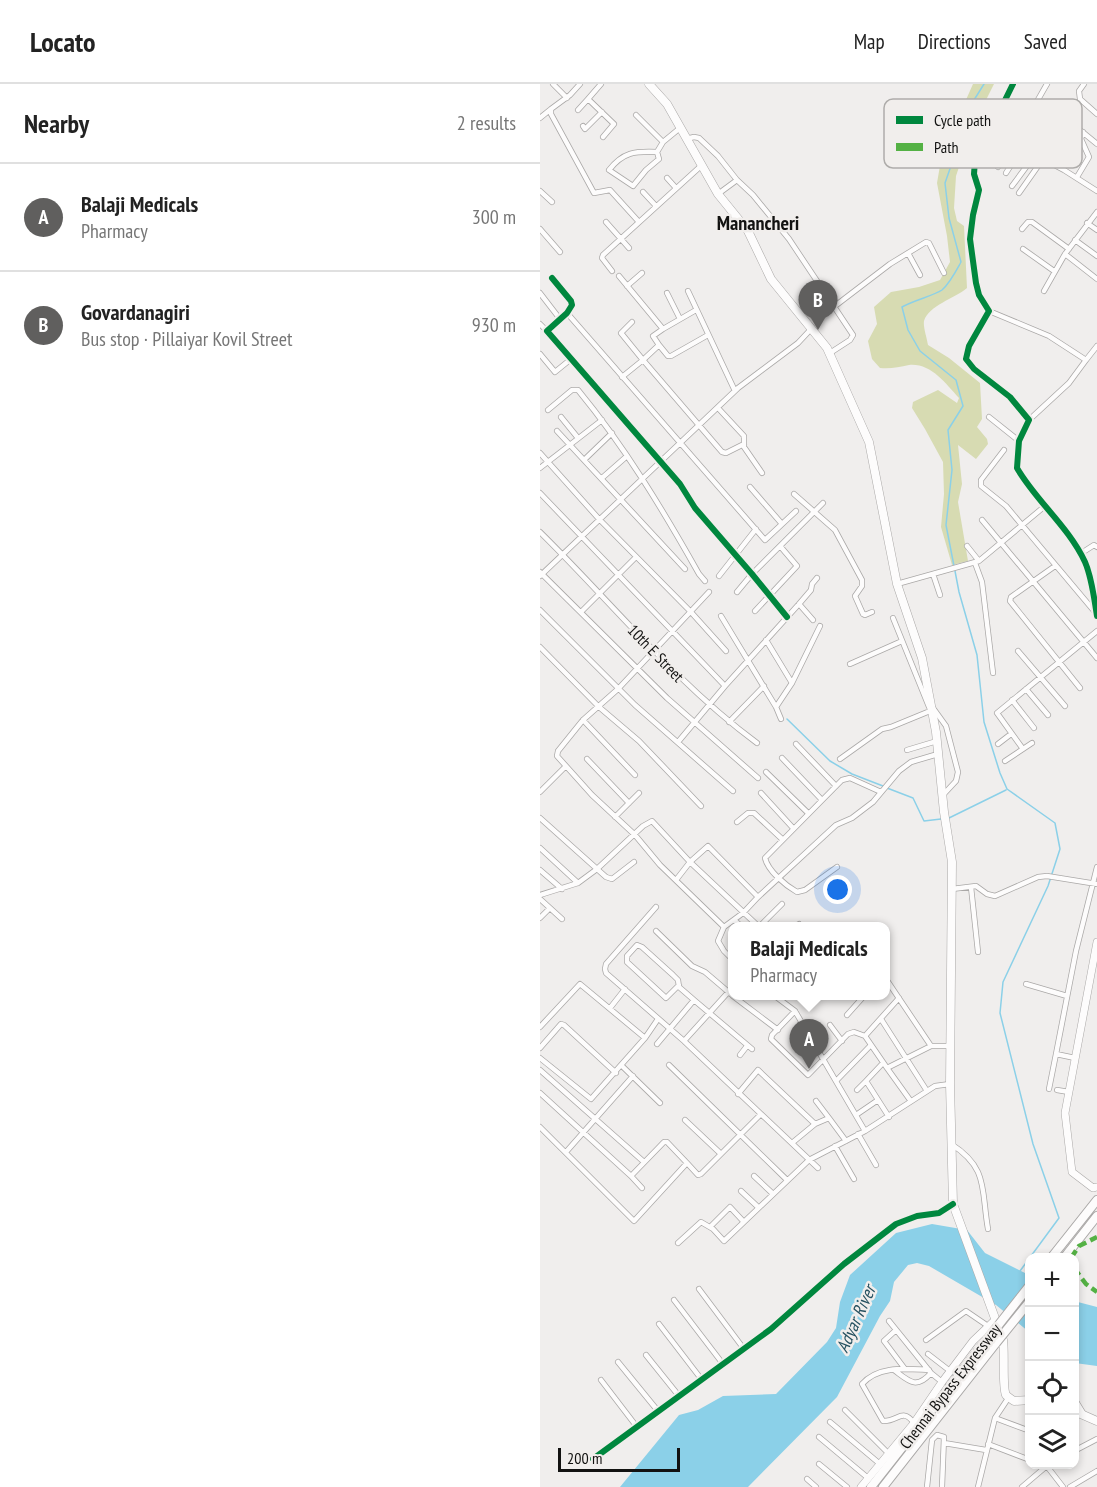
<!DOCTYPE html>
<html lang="en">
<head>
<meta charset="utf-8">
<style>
  body { margin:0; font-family:"PT Sans Narrow",sans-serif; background:#f6f6f6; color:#222 }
  .controls { position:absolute; right:18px; bottom:18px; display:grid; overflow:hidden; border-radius:12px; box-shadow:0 3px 9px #0003 }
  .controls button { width:54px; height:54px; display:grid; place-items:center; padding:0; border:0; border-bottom:2px solid #e0e0e0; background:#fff; color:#222; font:30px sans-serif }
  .scale { position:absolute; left:18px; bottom:15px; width:122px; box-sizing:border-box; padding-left:6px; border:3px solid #121211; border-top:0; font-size:16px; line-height:21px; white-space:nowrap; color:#121211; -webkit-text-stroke:4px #f1eeec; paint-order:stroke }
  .you { position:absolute; left:298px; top:806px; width:21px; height:21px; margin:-15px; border:4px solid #fff; border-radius:50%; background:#1a73e8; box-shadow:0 0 0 9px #1a73e833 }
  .badge { display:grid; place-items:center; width:39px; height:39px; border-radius:50%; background:#605f5e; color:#fff; font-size:20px; font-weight:700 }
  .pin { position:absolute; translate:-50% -50px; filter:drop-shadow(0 2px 3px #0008) }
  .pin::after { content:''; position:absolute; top:32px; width:21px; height:18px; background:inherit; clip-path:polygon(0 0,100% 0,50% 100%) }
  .popup { position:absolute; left:188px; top:838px; width:162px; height:78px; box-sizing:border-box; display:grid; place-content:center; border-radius:12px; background:#fff; filter:drop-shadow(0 2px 4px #0005); font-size:20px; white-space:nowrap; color:#767676 }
  .popup b { font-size:22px; color:#222 }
  .popup::after { content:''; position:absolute; left:50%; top:100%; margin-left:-12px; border:12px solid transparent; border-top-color:#fff }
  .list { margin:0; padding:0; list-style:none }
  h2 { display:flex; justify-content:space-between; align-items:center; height:78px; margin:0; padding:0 24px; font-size:26px }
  h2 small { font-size:20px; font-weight:400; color:#767676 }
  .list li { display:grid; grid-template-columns:39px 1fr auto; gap:18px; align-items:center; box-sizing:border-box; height:108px; padding:0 24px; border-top:2px solid #e0e0e0 }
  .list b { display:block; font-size:22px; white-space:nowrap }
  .list p { margin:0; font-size:20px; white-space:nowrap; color:#767676 }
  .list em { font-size:20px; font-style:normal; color:#767676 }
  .icon { flex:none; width:33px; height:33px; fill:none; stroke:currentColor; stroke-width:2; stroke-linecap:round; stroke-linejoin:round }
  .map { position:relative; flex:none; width:557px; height:1403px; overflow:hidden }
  header { display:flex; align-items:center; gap:36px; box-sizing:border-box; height:84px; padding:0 30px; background:#fff; border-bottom:2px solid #e0e0e0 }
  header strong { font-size:28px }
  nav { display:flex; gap:33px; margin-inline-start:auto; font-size:21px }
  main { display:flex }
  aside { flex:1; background:#fff }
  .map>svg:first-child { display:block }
  .green { fill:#d7dbb2 }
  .water { fill:#8bd0e8 }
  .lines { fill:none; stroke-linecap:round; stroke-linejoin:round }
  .stream { stroke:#8bd0e8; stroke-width:1.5 }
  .street-casing { stroke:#aaa8a7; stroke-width:6 }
  .secondary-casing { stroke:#aaa8a7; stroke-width:8 }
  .primary-casing { stroke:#aaa8a7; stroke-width:9 }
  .highway-casing { stroke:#aaa8a7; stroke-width:10 }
  .street { stroke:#fdfcfc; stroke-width:4.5 }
  .secondary { stroke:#fdfcfc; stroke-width:7 }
  .primary { stroke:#fdfcfc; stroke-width:8 }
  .highway { stroke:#fdfcfc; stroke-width:8 }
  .highway-bridge-casing { stroke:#aaa8a7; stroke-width:10; stroke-linecap:butt }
  .highway-bridge { stroke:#fdfcfc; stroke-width:8 }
  .quiet { stroke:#54b144; stroke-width:4.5; stroke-dasharray:9 4.5; stroke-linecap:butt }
  .cycleway-casing { stroke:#f1eeec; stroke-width:10 }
  .cycleway { stroke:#00873e; stroke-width:6 }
  .labels { text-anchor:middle; stroke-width:5; stroke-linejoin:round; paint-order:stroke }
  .street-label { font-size:16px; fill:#121211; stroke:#f1eeec }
  .water-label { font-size:18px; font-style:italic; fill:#265160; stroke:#f1eeec }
  .quarter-label { font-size:20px; font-weight:bold; fill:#121211; stroke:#f1eeec }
  .key { fill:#f1eeec; stroke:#aeacaa; stroke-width:1.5 }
  .key-label { font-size:16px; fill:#121211 }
</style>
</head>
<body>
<header>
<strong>Locato</strong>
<nav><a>Map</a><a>Directions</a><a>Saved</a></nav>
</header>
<main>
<aside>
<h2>Nearby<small>2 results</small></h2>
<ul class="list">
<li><span class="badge">A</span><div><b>Balaji Medicals</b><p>Pharmacy</p></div><em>300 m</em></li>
<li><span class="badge">B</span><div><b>Govardanagiri</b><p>Bus stop · Pillaiyar Kovil Street</p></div><em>930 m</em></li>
</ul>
</aside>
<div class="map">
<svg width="557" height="1403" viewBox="0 0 557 1403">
  <rect width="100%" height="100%" fill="#f0eeed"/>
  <path class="green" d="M433 0H454L431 46 438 53 427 74 419 83 416 92 414 124 417 137 424 142 427 204C414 215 389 221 384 237 383 243 387 254 388 261L409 274 440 299 442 335 437 343 447 355 448 360 436 375 418 361 422 400 418 418 428 477 412 481 401 443 404 410 403 378 385 345 372 324 373 318 398 306 417 319 419 314C405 299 391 279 369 281 359 283 351 285 340 284L332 275 328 257 337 240 334 223 351 208 379 203 400 196 410 178 407 152 397 99 402 70Z"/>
  <path class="water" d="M392 1140 427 1146 445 1169 489 1191V1248L456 1221 389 1182 377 1179 368 1181 354 1198 350 1217 340 1232 297 1313 208 1403H80L139 1331 158 1326 183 1312 236 1310 287 1258 296 1244 300 1218 310 1191 356 1149Z
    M534 1217 557 1223V1282L535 1279Z"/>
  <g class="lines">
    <path class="stream" d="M414 482 406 441 412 386 408 346 423 322 416 296 380 267 368 246 362 223C374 216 393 212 402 206 410 199 416 187 421 178L409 134 405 99 434 16 444 0
      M415 487 419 508 437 571 444 638 460 689 467 705 515 739 520 765 508 802 463 898 460 929 493 1060 519 1134 480 1187
      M247 635 290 677 312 690 343 702
      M347 704 373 714 384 737 401 735
      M409 734 466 706"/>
    <defs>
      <path id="street" d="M13 0 27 14
        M40 0 30 11 11 25V30L54 109 70 106 99 138
        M61 0 48 15 74 40 63 53
        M544 0 539 7 540 15 557 30
        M38 26 48 15
        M96 31 123 58 140 44
        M0 34 11 25
        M529 37 557 60
        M43 42 45 45 62 28
        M450 47 524 86 557 107
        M146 55 154 53 159 54 178 72 197 96 213 111 249 155 313 251 310 256 290 269
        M465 55C485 43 495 20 507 0
        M117 68 119 75 106 86 93 102 69 86C83 68 95 67 117 68L123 58
        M458 83 473 59
        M466 89 482 64
        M537 93 549 73 541 55 543 48
        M127 94 136 104
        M472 102 495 71
        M0 107 12 118
        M103 108 116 122
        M479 109 503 75
        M178 110 197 96
        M66 138 89 164
        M547 139 557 146
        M0 145 20 168
        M482 145 488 138H492L529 165
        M535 156 557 172
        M483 165 514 187
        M368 169 380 191
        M525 170 557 195
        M72 187 62 174 63 171 162 81
        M79 192 123 245 113 252 119 261
        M12 194 31 217 32 221 27 229 7 247 140 400 155 424 212 490 247 533
        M87 202 102 189
        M148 207 195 307
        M504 207 525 170 557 128
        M0 209 20 235
        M127 209 140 235
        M295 222 350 180 386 158 389 159 404 189
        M449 227 509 252 546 276 529 299 489 336
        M27 229 225 456 256 427
        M0 240 7 247
        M123 245 156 226
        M168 251 131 272H128L119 261 103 276 182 368 186 369 204 360
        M0 270 15 288 31 275
        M546 276 557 262
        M82 293 103 276 81 249 92 238
        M178 324 204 352V363L222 389
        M8 326 32 306H38C85 363 123 426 159 490L165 497
        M21 333 38 354
        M449 333 479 357
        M17 347 145 485
        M464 366 441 396V402L466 422 555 528
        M0 369 59 435 150 527 186 567
        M44 376 72 349
        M0 384 62 336
        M62 394 87 372
        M210 403 242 440
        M0 409 185 602
        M254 410 295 446 322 496V502L315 512 323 530 325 531 332 528
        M442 436 557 574
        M0 448C72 519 135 598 217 659
        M427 462 439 477
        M540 470 554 461 557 463
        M435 479 442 498 453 589
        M515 482 471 513 470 517 540 604
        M0 488 127 614 218 694
        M393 490 400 511
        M0 492 198 304 258 259 272 244
        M179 492 216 445
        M357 500 439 477 505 422
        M197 508 212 490 283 419
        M259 520 273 536
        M0 526 95 621 193 707
        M42 527 96 473
        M215 527 257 482 240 462
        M181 532 236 623 241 635
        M353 534 389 623
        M226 556 252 599
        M0 563 59 623 99 657 161 722
        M478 567 525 622
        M310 580 362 557
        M486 605 508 631
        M472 616 494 644
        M236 623 252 599 280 542
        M393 624 406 642 418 688 416 697 402 712
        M43 636 18 667 17 672 52 711 95 751 120 781 184 843
        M189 638 224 602
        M138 658 185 602 259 520 271 506 272 500 277 494
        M256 660 296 702
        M458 660 471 650
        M483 665 457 629 557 547
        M367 666 397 657
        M242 674 282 716
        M47 675 89 719
        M300 675 342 645 351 643 390 627
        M465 677 492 659
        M226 688 268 729
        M95 691 43 636 78 605 169 508
        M0 708 26 682
        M221 709 253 744
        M75 733 99 709
        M0 734 66 793 72 795 94 778
        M197 738 208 729H214L242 755
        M0 764 38 799
        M297 783 265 806 257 808C245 801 228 787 225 774L302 696 310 694 341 708
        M0 786 22 805
        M136 796 150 778 168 762 218 813
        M431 803 438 868
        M412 805 436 802 447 810 455 812 498 793 507 792 557 800
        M0 811 38 799 57 785 103 742 112 737 150 778 218 842
        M0 815 22 835
        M116 823 66 880 65 885 66 889 144 957 278 1084
        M0 834 10 824
        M194 836 201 842
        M220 842 242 820
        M256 842 259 840
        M116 847 152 882 165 888 192 911
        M192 875 184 867 178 857 184 843 203 829 218 813 296 741 312 734 333 718 359 687 371 678 398 670
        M346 895 391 962 347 984 370 1016
        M486 900 527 912
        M139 901 126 914 87 878V872L97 861 102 863 133 891 138 896 139 903 154 916
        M193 912 238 946
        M235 912 255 927 325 1047
        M70 924 85 905
        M255 927 232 951 231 955 268 991 308 950 314 948 325 952
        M307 931 324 912
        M118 935 105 954 81 981 120 1019
        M341 935 387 1007
        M290 941 302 957
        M0 943 40 900 105 954
        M144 957 192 904
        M117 960 154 916 212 965
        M391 962H410
        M0 964 21 940 24 941 76 989
        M200 971 207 962
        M0 974 51 1015 81 981
        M535 974 516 970 536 867 557 783
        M343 979 326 997 349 1033
        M129 981 247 1096
        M347 984 325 952 359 914
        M0 986 104 1078
        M296 997 331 961
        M509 1005 516 970
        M317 1006 326 997
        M517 1006 529 1008
        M0 1009 91 1092 124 1058H127L147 1079
        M198 1010 218 986 275 1040
        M276 1017 289 1034
        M316 1031 338 1016
        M145 1036 181 1070
        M0 1043 94 1137 147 1079 158 1091 161 1090 221 1030
        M318 1050 336 1081
        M252 1059 275 1040 289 1034 306 1057
        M411 1060C449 1084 441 1106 448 1145
        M295 1062 314 1095
        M26 1068 93 992
        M91 1092 102 1104
        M214 1092 232 1109
        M201 1107 218 1123
        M170 1143 190 1123 203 1137
        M138 1159 161 1138 173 1145 184 1157 269 1076 325 1047 395 1002 410 1000
        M159 1205 204 1265
        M134 1216 183 1280
        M349 1237 391 1289 402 1298
        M119 1240 162 1296
        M356 1246 344 1257 365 1285
        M386 1256 426 1227 448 1242
        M388 1270 410 1287
        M106 1271 139 1312
        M78 1278 118 1327
        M354 1286C369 1297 376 1306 391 1289
        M61 1296 97 1343
        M534 1314 545 1332
        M305 1326 348 1369
        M455 1334 490 1347
        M290 1338 340 1380
        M374 1339C362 1323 358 1338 343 1337L322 1300C339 1281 367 1285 389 1286
        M279 1353 328 1394
        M404 1359 446 1366
        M448 1360 490 1376
        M534 1367 557 1355
        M53 1375 231 1245 304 1180 356 1140 377 1132 399 1129 413 1120
        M279 1380 307 1403
        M506 1381 523 1403
        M267 1395 276 1403
        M387 1403 392 1356 397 1351 404 1353 402 1403
        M438 1403 455 1334 469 1313
        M482 1403 509 1380
        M530 1403 557 1387"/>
      <path id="secondary" d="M473 0 435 77 434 90 439 106 433 131 430 155 436 199 439 211 449 227 429 262 426 275 434 285 470 313 489 336 479 357 477 384C496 417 529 443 545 478 552 494 554 514 557 532
        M557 858 525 1029 532 1088 553 1104 557 1103
        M321 1403 374 1339 402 1298 433 1257 455 1236"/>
      <path id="primary" d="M109 0 127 20 178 110 208 147 231 195 287 264 329 358 357 500 382 574 396 648 404 728 412 778 410 1000 413 1120 463 1256C465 1268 462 1304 466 1311 468 1313 471 1315 474 1317L490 1316
        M534 1327 557 1337"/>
      <path id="highway" d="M511 1174 557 1116
        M524 1174 557 1132
        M331 1403 449 1253
        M343 1403 456 1259"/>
    </defs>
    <use href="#street" class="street-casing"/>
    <use href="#secondary" class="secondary-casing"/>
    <use href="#primary" class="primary-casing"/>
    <use href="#highway" class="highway-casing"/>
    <use href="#street" class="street"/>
    <use href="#secondary" class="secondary"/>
    <use href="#primary" class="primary"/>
    <use href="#highway" class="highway"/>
    <defs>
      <path id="highway-bridge" d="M449 1253 490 1201
        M456 1259 490 1217"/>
    </defs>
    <use href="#highway-bridge" class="highway-bridge-casing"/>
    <use href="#highway-bridge" class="highway-bridge"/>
    <path class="quiet" d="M458 83 473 59
      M531 1174 539 1162 557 1153
      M534 1184 546 1200 557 1208"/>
    <defs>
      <path id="cycleway" d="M473 0 435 77 434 90 439 106 433 131 430 155 436 199 439 211 449 227 429 262 426 275 434 285 470 313 489 336 479 357 477 384C496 417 529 443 545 478 552 494 554 514 557 532
        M12 194 31 217 32 221 27 229 7 247 140 400 155 424 212 490 247 533
        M53 1375 231 1245 304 1180 356 1140 377 1132 399 1129 413 1120"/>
    </defs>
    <use href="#cycleway" class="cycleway-casing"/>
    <use href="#cycleway" class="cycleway"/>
  </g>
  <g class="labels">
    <g class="street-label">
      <text transform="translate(116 569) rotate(46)" y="6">10th E Street</text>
      <text transform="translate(410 1302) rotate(-52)" y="6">Chennai Bypass Expressway</text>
    </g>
    <g class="water-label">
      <text transform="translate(316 1235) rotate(-66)" y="6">Adyar River</text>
    </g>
    <g class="quarter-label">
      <text x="218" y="146">Manancheri</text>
    </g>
  </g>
  <rect x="344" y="15" width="198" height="69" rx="9" class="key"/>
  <rect x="356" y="32" width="27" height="8" fill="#00873e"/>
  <rect x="356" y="59" width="27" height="8" fill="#54b144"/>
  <g class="key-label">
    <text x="394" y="42">Cycle path</text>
    <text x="394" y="69">Path</text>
  </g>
</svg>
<div class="controls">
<button>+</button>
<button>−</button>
<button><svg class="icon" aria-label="locate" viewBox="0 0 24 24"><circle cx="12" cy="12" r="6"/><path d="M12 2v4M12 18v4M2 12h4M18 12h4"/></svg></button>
<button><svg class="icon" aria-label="layers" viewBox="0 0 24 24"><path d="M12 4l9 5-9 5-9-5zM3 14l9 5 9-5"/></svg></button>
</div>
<div class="scale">200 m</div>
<div class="you"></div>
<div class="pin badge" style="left:269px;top:985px">A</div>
<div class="popup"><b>Balaji Medicals</b>Pharmacy</div>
<div class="pin badge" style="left:278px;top:246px">B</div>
</div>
</main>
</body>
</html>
